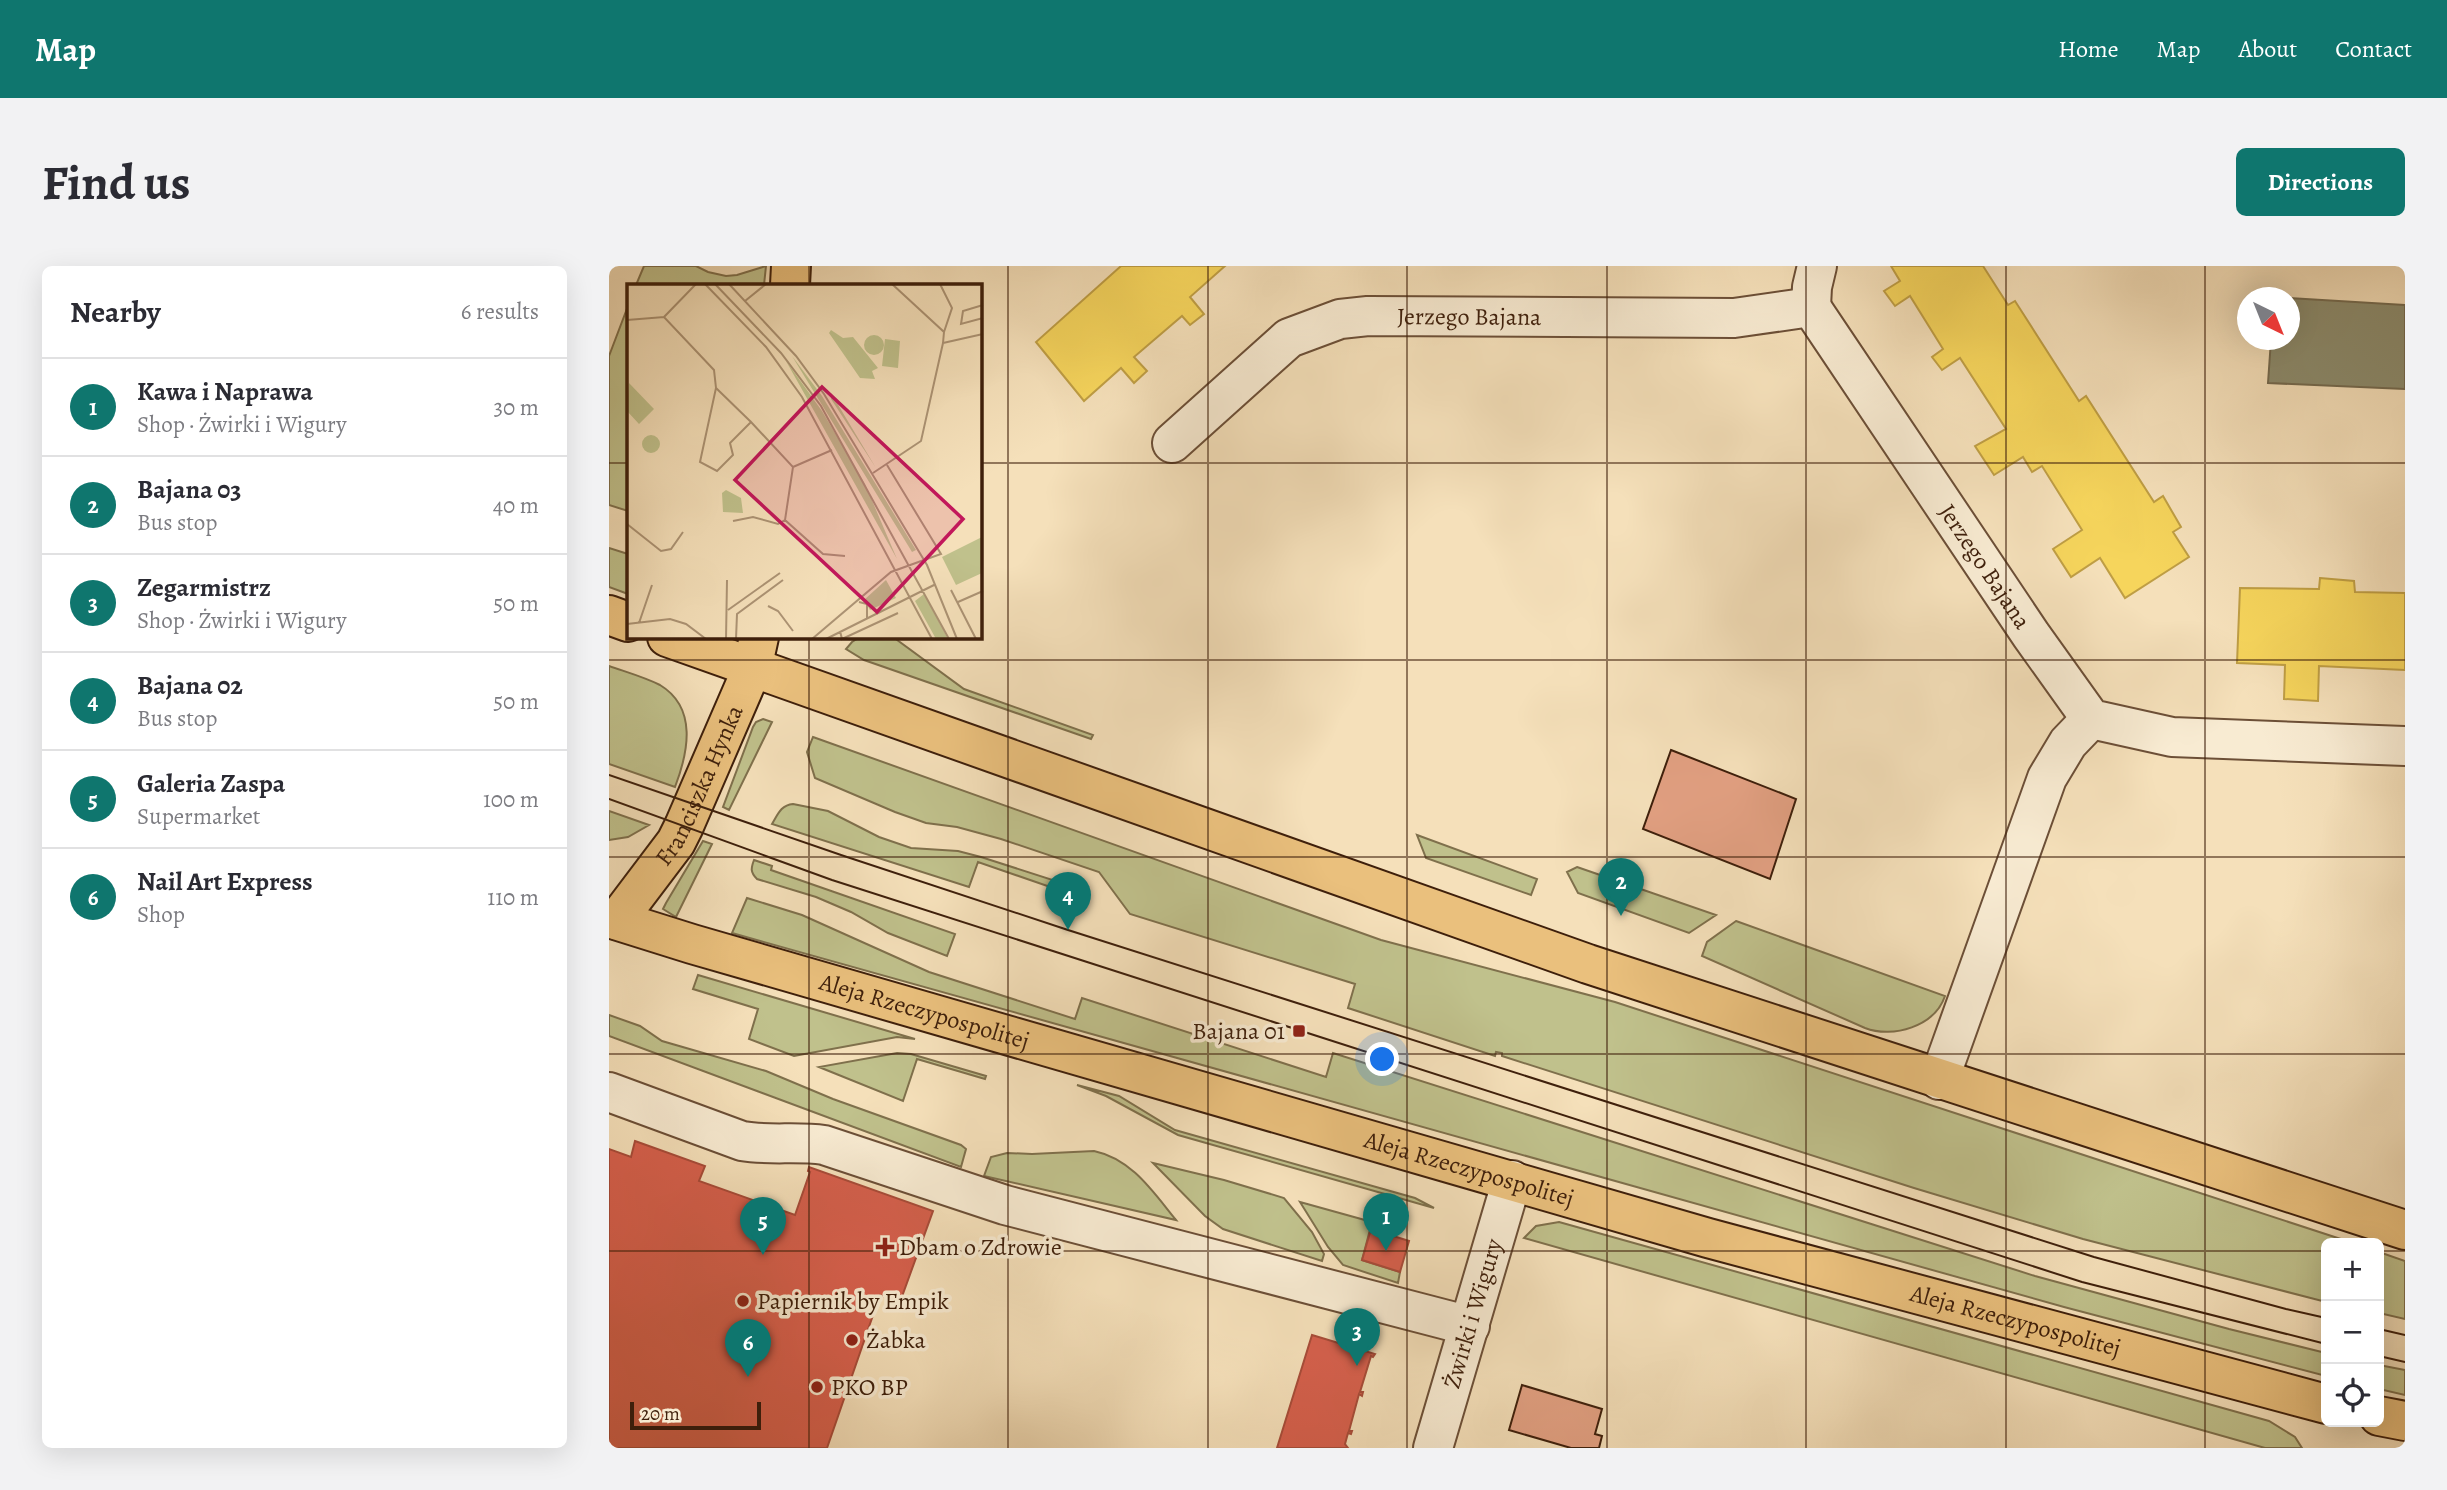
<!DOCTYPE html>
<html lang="en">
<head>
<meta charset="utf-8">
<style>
  body { margin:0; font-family:Alegreya,serif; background:#f2f2f3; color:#2b2b33 }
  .controls { position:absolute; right:21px; bottom:21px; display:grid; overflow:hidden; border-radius:10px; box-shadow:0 7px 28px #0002 }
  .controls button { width:63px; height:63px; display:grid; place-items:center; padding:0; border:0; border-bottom:2px solid #e1e1e2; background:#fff; color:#2b2b33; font:35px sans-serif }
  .compass { position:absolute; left:1628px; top:21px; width:63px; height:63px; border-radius:50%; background:#fff; box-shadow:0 7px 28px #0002; rotate:137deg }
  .scale { position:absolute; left:21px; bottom:18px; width:131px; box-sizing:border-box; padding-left:7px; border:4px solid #3e1f0b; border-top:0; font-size:19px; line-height:24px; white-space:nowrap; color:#3e1f0b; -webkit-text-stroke:5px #f8ebd2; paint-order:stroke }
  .you { position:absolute; left:774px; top:794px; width:24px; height:24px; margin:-18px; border:5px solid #fff; border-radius:50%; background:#1a73e8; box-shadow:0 0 0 10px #1a73e833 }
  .badge { display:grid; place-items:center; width:46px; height:46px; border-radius:50%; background:#0f766e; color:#fff; font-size:23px; font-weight:700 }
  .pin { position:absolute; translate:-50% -58px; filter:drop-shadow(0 2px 4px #0008) }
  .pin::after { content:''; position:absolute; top:37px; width:24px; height:21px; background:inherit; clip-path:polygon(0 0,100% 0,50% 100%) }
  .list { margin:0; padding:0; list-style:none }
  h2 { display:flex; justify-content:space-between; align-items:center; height:91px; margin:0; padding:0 28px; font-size:30px }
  h2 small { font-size:23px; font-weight:400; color:#7c7c81 }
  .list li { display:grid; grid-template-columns:46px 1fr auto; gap:21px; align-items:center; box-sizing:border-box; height:98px; padding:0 28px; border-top:2px solid #e1e1e2 }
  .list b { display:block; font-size:26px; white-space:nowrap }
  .list p { margin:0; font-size:23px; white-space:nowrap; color:#7c7c81 }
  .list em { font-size:23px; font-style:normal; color:#7c7c81 }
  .icon { flex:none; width:38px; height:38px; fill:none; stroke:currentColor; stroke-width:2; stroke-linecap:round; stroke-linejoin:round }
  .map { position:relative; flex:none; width:1796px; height:1182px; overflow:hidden; border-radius:10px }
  header { display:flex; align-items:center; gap:42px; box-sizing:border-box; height:98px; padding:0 35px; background:#0f766e; color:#fff }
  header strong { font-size:33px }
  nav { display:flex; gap:38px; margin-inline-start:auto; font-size:24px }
  .intro { display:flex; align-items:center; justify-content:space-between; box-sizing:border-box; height:168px; padding:0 42px }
  h1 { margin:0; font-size:49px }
  .button { padding:18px 32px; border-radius:10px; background:#0f766e; color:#fff; font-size:24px; font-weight:700 }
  main { display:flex; gap:42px; padding:0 42px }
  aside { flex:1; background:#fff; border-radius:10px; box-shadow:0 7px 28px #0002 }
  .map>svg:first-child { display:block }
  .green { fill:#c0c18c; stroke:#7f704c; stroke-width:2 }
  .homes { fill:#f6d55c; stroke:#bf9e44; stroke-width:2 }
  .shops { fill:#d6604d; stroke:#a84c39; stroke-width:2 }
  .industry { fill:#8c8c6e; stroke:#756b50; stroke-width:2 }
  .building { fill:#e2a082; stroke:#3e1f0b; stroke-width:2 }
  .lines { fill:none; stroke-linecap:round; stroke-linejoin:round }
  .minor-casing { stroke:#6c4f37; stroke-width:42 }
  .major-casing { stroke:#3e1f0b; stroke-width:42 }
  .minor { stroke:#f8ebd2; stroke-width:38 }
  .major { stroke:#eac07d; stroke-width:38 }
  .tram { stroke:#3e1f0b; stroke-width:2 }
  .grid { fill:none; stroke:#3e1f0b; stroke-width:2; stroke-opacity:0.55 }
  .poi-dot { fill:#8f2418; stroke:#f8ebd2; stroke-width:2.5 }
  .labels { text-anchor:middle; stroke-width:7; stroke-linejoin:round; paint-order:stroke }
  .street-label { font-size:24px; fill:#3e1f0b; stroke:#f8ebd2 }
  .poi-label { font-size:24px; fill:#3e1f0b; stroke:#f8ebd2; text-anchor:start }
  .inset-road { fill:none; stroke:#ac9374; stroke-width:2 }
  .view { fill:#c2185b; fill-opacity:0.15; stroke:#c2185b; stroke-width:3.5 }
  .inset-edge { fill:none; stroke:#3e1f0b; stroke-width:3.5 }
</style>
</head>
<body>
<header>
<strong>Map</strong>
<nav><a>Home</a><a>Map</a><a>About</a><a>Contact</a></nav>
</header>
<div class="intro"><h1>Find us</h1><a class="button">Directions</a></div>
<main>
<aside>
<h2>Nearby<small>6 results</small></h2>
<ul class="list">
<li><span class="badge">1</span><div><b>Kawa i Naprawa</b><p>Shop · Żwirki i Wigury</p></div><em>30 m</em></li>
<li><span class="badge">2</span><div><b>Bajana 03</b><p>Bus stop</p></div><em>40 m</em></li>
<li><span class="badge">3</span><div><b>Zegarmistrz</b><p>Shop · Żwirki i Wigury</p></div><em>50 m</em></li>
<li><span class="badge">4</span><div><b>Bajana 02</b><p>Bus stop</p></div><em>50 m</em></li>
<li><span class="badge">5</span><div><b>Galeria Zaspa</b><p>Supermarket</p></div><em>100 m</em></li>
<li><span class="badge">6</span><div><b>Nail Art Express</b><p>Shop</p></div><em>110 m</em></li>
</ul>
</aside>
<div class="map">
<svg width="1796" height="1182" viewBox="0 0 1796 1182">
  <rect width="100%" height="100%" fill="#f5e0ba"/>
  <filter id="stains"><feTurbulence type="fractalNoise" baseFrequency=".00286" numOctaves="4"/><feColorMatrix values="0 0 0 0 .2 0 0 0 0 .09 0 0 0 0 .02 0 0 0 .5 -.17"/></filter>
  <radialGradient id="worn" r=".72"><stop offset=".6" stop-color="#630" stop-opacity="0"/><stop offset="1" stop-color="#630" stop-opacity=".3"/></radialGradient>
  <path class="green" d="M35 0H87L99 6 117 10 128 9 157 0 155 19H27Z
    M19 40V245L0 239V90Z
    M0 282 19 288V328L0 321Z
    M251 371H284L355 423 484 469 482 473 255 394 237 383 243 376Z
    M0 400C17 406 35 411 51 419 89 442 79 487 66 521L0 498Z
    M154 453 163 456 120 544 114 541 144 461 147 456Z
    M204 471 772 674 1006 736 1744 977H1717V1036L1474 973 1305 922 893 790V787L887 786 886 790 739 742 746 718 521 648 490 606 392 573 348 561 317 557 286 546 206 512 198 486Z
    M184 538 219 545 270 571 302 582 349 585 372 591 450 616 447 623 369 596 360 621 163 558C169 548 172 539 184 538Z
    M0 545 40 559 19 571 0 574Z
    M808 569 928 613 922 629 817 592Z
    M94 575 103 578 67 651 54 643 57 637Z
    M145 594 163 600 162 604 346 668 338 690 279 667 242 646 207 631 148 613C141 606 142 602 145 594Z
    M968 601 1107 649 1080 667 969 627 958 606Z
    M138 632 193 649 320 706 466 753 473 732 717 811 724 787 1426 1010 1620 1063 1717 1087V1110L1455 1041 123 667Z
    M1127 655 1336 730C1326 760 1284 773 1256 762L1093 690 1098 676Z
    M89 709 306 773 288 771 185 790 140 773 149 743 84 723Z
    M0 749 31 760 53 775 157 805 224 833 352 879 357 883 352 901 0 770Z
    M288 787 302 788 377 810 376 813 308 793 294 835 210 801Z
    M468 819 510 830 566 864 806 932 825 942 569 869 497 830Z
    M485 885C523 893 544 926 567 954L375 910 382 891 398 887 423 888Z
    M544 897 615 914 675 932 703 966 715 988 713 995 614 963 596 950Z
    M691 936 763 956 753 994 791 1006 789 1017 734 999 719 981Z
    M950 956 1660 1155 1686 1171 1693 1182H1656L915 972 927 960Z
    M1770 986 1796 995V1053L1770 1047Z
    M1770 1099 1796 1104V1129L1770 1123Z"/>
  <path class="homes" d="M512 0H616L581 31 595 48 581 59 573 50 525 91 538 105 525 117 512 102 475 135 427 76Z
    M1282 0H1374L1399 39 1406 35 1470 135 1477 130 1545 236 1554 230 1572 261 1564 266 1580 291 1516 332 1491 292 1462 311 1444 283 1473 264 1433 200 1423 206 1414 191 1385 209 1366 180 1397 163 1351 92 1333 104 1323 91 1334 83 1301 30 1286 40 1275 25 1291 15Z
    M1711 312 1745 315 1746 326 1796 327V404L1710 400 1709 435 1675 433 1676 399 1628 397 1631 322 1710 323Z"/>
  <path class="shops" d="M26 875 96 900 90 915 186 949 201 906 199 905 200 901 324 945 291 1036 271 1029 218 1182H0V883L22 891Z
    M762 963 800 975 791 1006 753 994Z
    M703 1069 766 1088 764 1091 762 1090 751 1126H754L753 1130 750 1128 740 1165H743L742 1168 739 1167 736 1178 739 1182H668Z"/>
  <path class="industry" d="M1680 32 1796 39V123L1659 117 1662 74H1680Z"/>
  <path class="building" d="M1062 484 1187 533 1161 613 1034 563Z
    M913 1119 993 1143 986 1168 993 1170 990 1182H962L900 1164Z"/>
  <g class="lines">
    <defs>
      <g id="minor">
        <path d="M1202 41 1203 21 1208 0"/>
        <path id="s1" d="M563 177 680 72 731 53 759 50 1125 52 1202 41 1422 369 1482 453 1563 471 1796 480"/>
        <path d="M1330 814 1438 512 1459 477 1482 453"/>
        <path d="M0 826 133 875C160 880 187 875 215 879L396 939 861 1060"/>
        <path id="s2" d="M824 1182 903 914"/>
      </g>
      <g id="major">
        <path d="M181 19 182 0"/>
        <path d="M0 349 19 356"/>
        <path d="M58 371 979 698 1796 964"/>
        <path id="s3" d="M0 652 83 678 1099 972 1717 1138"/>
        <path id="s4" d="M8 654 67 576 75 560 143 403 150 371"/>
        <path d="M1770 1150 1796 1155"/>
      </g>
    </defs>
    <use href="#minor" class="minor-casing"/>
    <use href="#major" class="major-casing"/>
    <use href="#minor" class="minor"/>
    <use href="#major" class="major"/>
    <path class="tram" d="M0 509 235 590 459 664 1485 991 1677 1043 1717 1052
      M0 533 223 614 1473 1016 1717 1078
      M1770 1063 1796 1069
      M1770 1090 1796 1096"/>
  </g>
  <path class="grid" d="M200 0V19M399 0V1182M599 0V1182M798 0V1182M998 0V1182M1197 0V1182M1397 0V1182M1596 0V1182M0 197H19M371 197H1796M200 371V1182M0 394H1796M0 591H1796M0 788H1796M0 985H1717M1770 985H1796"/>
  <g class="poi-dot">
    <rect x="683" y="758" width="14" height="14" rx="3.5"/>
    <path d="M272.5 970.5h7v7h7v7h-7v7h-7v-7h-7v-7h7z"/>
    <circle cx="134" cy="1035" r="7"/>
    <circle cx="243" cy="1074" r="7"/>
    <circle cx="208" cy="1121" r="7"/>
  </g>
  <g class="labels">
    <g class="street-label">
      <text dy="8" stroke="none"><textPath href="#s1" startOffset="341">Jerzego Bajana</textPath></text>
      <text dy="8" stroke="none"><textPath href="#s1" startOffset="996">Jerzego Bajana</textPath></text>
      <text dy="8" stroke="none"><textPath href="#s4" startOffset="159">Franciszka Hynka</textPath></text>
      <text dy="8" stroke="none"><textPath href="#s3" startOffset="329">Aleja Rzeczypospolitej</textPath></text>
      <text dy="8" stroke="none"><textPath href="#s3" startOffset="896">Aleja Rzeczypospolitej</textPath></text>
      <text dy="8" stroke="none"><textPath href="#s2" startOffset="140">Żwirki i Wigury</textPath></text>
      <text dy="8" stroke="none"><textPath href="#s3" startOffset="1463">Aleja Rzeczypospolitej</textPath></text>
    </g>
    <g class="poi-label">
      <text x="676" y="773" text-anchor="end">Bajana 01</text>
      <text x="290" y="989">Dbam o Zdrowie</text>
      <text x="148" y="1043">Papiernik by Empik</text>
      <text x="257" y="1082">Żabka</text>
      <text x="222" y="1129">PKO BP</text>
    </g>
  </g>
  <g transform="translate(18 18)">
    <rect width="355" height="355" fill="#f5e0ba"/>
    <path d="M204 46 216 54 226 53 251 84 245 87 248 95 233 94 202 49ZM237 61a10 10 0 1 1 20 0a10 10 0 1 1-20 0ZM258 55 273 57 271 84 255 82ZM165 72 195 112 289 266 285 268ZM159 77 195 127 238 200 270 275ZM2 99 27 125 12 140 0 127ZM204 109 249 184 204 115ZM15 160a9 9 0 1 1 18 0a9 9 0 1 1-18 0ZM99 206 114 214 116 229 96 228 95 209ZM355 253V289L329 301 315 273ZM259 296 269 314 243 326 237 316ZM297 310 321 355H309L288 317Z" fill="#c0c18c"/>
    <path class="inset-road" d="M78 0 139 63 175 113 305 355M88 0 154 69 194 122 322 355M102 0 169 72 197 110 300 281 330 355M313 0 325 24 317 48M118 17 139 0M356 21 336 27 334 40 356 34M37 33 69 0M0 36 37 33 87 86 89 104 73 178 90 187 106 171 103 159 124 138 166 183 158 236 196 270 218 272M316 59 356 50M89 104 124 138M260 181 314 270 297 276M166 183 205 166M246 189 294 157 316 59 317 48 265 0M106 237 126 233 151 240 158 236M0 240 34 267 44 265 56 248M324 306 349 355M232 318 240 320V334M331 318 356 307M141 322 151 327 166 347M101 326 153 289M12 339 25 301M0 340 43 335 59 340 79 355M213 347 215 355 271 329M99 355 100 296M109 355 110 330 156 296M185 355 264 288 297 276M199 355 307 301"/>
    <path class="view" d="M195 103 336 235 250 328 108 196Z"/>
    <rect width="355" height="355" class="inset-edge"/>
  </g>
  <rect width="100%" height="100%" filter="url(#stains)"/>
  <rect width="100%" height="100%" fill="url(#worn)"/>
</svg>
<div class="controls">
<button>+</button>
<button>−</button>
<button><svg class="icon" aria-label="locate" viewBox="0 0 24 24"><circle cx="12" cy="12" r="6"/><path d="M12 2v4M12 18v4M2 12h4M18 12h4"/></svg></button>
</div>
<svg class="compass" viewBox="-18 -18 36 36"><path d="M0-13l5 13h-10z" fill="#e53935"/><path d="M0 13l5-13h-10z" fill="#7c7c81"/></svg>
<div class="scale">20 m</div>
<div class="you"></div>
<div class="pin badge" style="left:777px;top:985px">1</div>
<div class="pin badge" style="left:1012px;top:650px">2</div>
<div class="pin badge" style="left:748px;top:1100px">3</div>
<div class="pin badge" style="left:459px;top:664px">4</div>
<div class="pin badge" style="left:154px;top:989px">5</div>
<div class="pin badge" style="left:139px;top:1111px">6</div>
</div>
</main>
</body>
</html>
